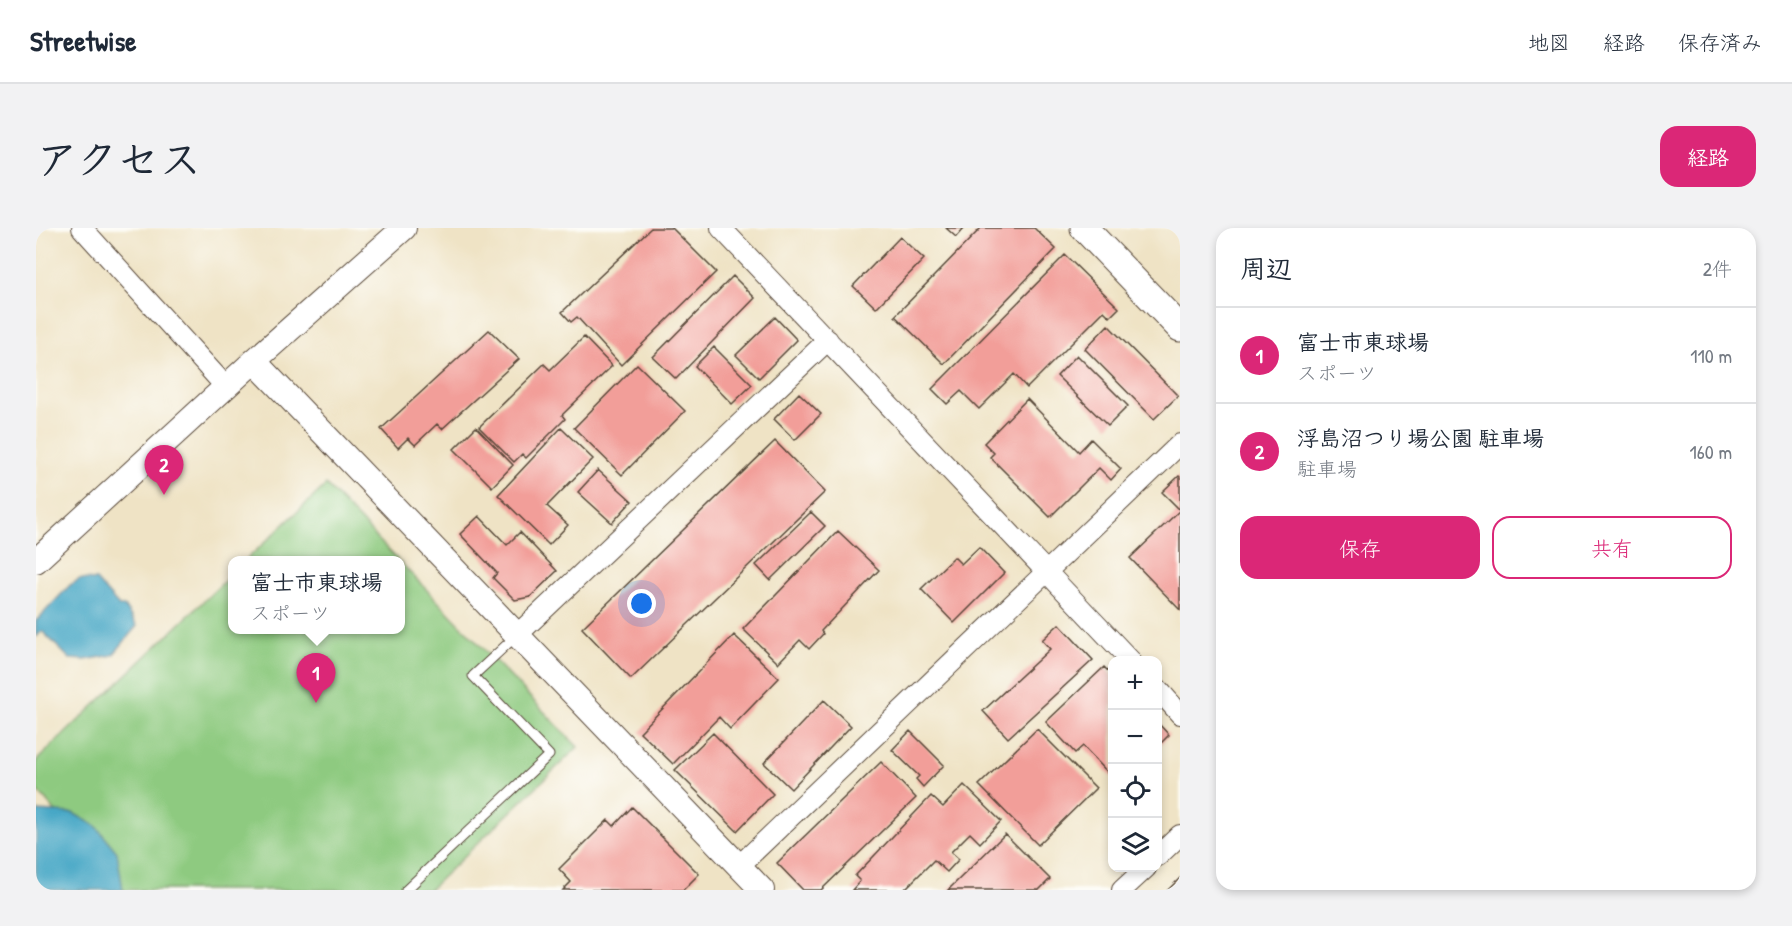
<!DOCTYPE html>
<html lang="ja">
<head>
<meta charset="utf-8">
<style>
  body { margin:0; font-family:"Patrick Hand","Klee One",sans-serif; background:#f2f2f3; color:#1f2937 }
  .controls { position:absolute; right:18px; bottom:18px; display:grid; overflow:hidden; border-radius:12px; box-shadow:0 3px 9px #0003 }
  .controls button { width:54px; height:54px; display:grid; place-items:center; padding:0; border:0; border-bottom:2px solid #e0e1e3; background:#fff; color:#1f2937; font:30px sans-serif }
  .you { position:absolute; left:606px; top:376px; width:21px; height:21px; margin:-15px; border:4px solid #fff; border-radius:50%; background:#1a73e8; box-shadow:0 0 0 9px #1a73e833 }
  .badge { display:grid; place-items:center; width:39px; height:39px; border-radius:50%; background:#db2777; color:#fff; font-size:20px; font-weight:700 }
  .pin { position:absolute; translate:-50% -50px; filter:drop-shadow(0 2px 3px #0008) }
  .pin::after { content:''; position:absolute; top:32px; width:21px; height:18px; background:inherit; clip-path:polygon(0 0,100% 0,50% 100%) }
  .popup { position:absolute; left:192px; top:328px; width:177px; height:78px; box-sizing:border-box; display:grid; place-content:center; border-radius:12px; background:#fff; filter:drop-shadow(0 2px 4px #0005); font-size:20px; white-space:nowrap; color:#747a83 }
  .popup b { font-size:22px; color:#1f2937 }
  .popup::after { content:''; position:absolute; left:50%; top:100%; margin-left:-12px; border:12px solid transparent; border-top-color:#fff }
  .list { margin:0; padding:0; list-style:none }
  h2 { display:flex; justify-content:space-between; align-items:center; height:78px; margin:0; padding:0 24px; font-size:26px }
  h2 small { font-size:20px; font-weight:400; color:#747a83 }
  .list li { display:grid; grid-template-columns:39px 1fr auto; gap:18px; align-items:center; box-sizing:border-box; height:96px; padding:0 24px; border-top:2px solid #e0e1e3 }
  .list b { display:block; font-size:22px; white-space:nowrap }
  .list p { margin:0; font-size:20px; white-space:nowrap; color:#747a83 }
  .list em { font-size:20px; font-style:normal; color:#747a83 }
  .actions { display:flex; gap:12px; padding:18px 24px }
  .actions a { flex:1; padding:14px 0; border:2px solid #db2777; border-radius:18px; text-align:center; font-size:21px; color:#db2777 }
  .actions .main { background:#db2777; color:#fff }
  .icon { flex:none; width:33px; height:33px; fill:none; stroke:currentColor; stroke-width:2; stroke-linecap:round; stroke-linejoin:round }
  .map { position:relative; flex:none; width:1144px; height:662px; overflow:hidden; border-radius:18px }
  header { display:flex; align-items:center; gap:36px; box-sizing:border-box; height:84px; padding:0 30px; background:#fff; border-bottom:2px solid #e0e1e3 }
  header strong { font-size:28px }
  nav { display:flex; gap:33px; margin-inline-start:auto; font-size:21px }
  .intro { display:flex; align-items:center; justify-content:space-between; box-sizing:border-box; height:144px; padding:0 36px }
  h1 { margin:0; font-size:42px }
  .button { padding:15px 27px; border-radius:18px; background:#db2777; color:#fff; font-size:21px; font-weight:700 }
  main { display:flex; gap:36px; padding:0 36px }
  aside { flex:1; background:#fff; border-radius:18px; box-shadow:0 3px 9px #0003 }
  .map>svg:first-child { display:block }
  .green { fill:#8eca80; stroke:#647a4f; stroke-width:1.5 }
  .water { fill:#47a7c6; stroke:#416872; stroke-width:1.5 }
  .building { fill:#f29e99 }
  .lines { fill:none; stroke-linecap:round; stroke-linejoin:round }
  .service-casing { stroke:#564637; stroke-width:11 }
  .minor-casing { stroke:#564637; stroke-width:22 }
  .tertiary-casing { stroke:#564637; stroke-width:26 }
  .secondary-casing { stroke:#564637; stroke-width:29 }
  .service { stroke:#fff; stroke-width:9 }
  .minor { stroke:#fff; stroke-width:20 }
  .tertiary { stroke:#fff; stroke-width:24 }
  .secondary { stroke:#fff; stroke-width:27 }
</style>
</head>
<body>
<header>
<strong>Streetwise</strong>
<nav><a>地図</a><a>経路</a><a>保存済み</a></nav>
</header>
<div class="intro"><h1>アクセス</h1><a class="button">経路</a></div>
<main>
<div class="map">
<svg width="1144" height="662" viewBox="0 0 1144 662">
  <rect width="100%" height="100%" fill="#fdfcf7"/>
  <filter id="ink" filterUnits="userSpaceOnUse"><feTurbulence type="fractalNoise" baseFrequency=".0167" numOctaves="2"/><feDisplacementMap in="SourceGraphic" scale="12" xChannelSelector="R" yChannelSelector="G"/><feConvolveMatrix kernelMatrix="1 2 1 2 8 2 1 2 1" color-interpolation-filters="sRGB"/></filter>
  <filter id="wash" filterUnits="userSpaceOnUse"><feTurbulence type="fractalNoise" baseFrequency=".008" numOctaves="4" result="noise"/><feDisplacementMap in="SourceGraphic" scale="24" xChannelSelector="R" yChannelSelector="G"/><feGaussianBlur stdDeviation="1.35" result="paint"/><feColorMatrix in="noise" values="0 0 0 0 0 0 0 0 0 0 0 0 0 0 0 0 0 1.4 0 .05"/><feComposite in="paint" operator="in"/></filter>
  <g filter="url(#wash)">
    <rect width="100%" height="100%" fill="#efe3c5"/>
    <path class="green" d="M290 257 362 332H210Z
      M364 334 542 519 393 662H87L0 561V533L196 346V402H364Z"/>
    <path class="water" d="M44 351 60 352 83 378H88L101 398 77 427 49 432 34 431 6 403 0 409V393L34 357Z
      M0 583 37 585 60 598 81 624 87 662H0Z"/>
    <g id="blocks">
      <path class="building" d="M615 0H636L680 44 585 137 541 89 535 94 526 84Z
        M910 0H928L920 9Z
        M945 0H998L1020 21 908 136 859 88Z
        M864 9 888 31 840 80 817 58Z
        M1029 27 1083 80 1074 89 1068 83 991 160 978 146 943 181 925 163 911 176 896 161Z
        M697 48 719 70 640 151 617 129Z
        M739 89 761 112 723 150 700 127Z
        M1072 97 1142 168 1118 191 1049 121Z
        M453 102 483 131 406 201 401 196 379 217 372 210 362 220 345 201Z
        M548 109 576 138 526 187 529 191 490 230 486 226 478 234 443 199 508 136 514 142Z
        M678 119 716 157 696 176 659 138Z
        M1041 127 1092 178 1072 198 1021 148Z
        M601 136 649 183 586 247 538 200Z
        M763 165 785 186 759 212 738 191Z
        M991 171 1043 224 1055 211 1085 241 1075 252 1063 240 1014 289 954 229 958 225 948 215Z
        M440 199 477 237 456 259 418 221Z
        M525 200 557 231 511 278 532 297 513 317 462 267Z
        M739 213 789 264 595 451 546 400Z
        M562 242 596 273 576 295 542 264Z
        M1143 248 1144 249V382L1094 330 1144 282 1126 264Z
        M775 284 789 298 734 352 720 337Z
        M443 288 471 317 484 304 521 343 494 369 479 372 457 350 461 345 424 306Z
        M802 303 843 342 785 403 787 406 773 421 764 412 742 435 707 401Z
        M943 319 968 345 918 395 885 361 918 329 925 336Z
        M1023 396 1057 432 972 510 947 483 1014 421 1006 412Z
        M698 407 743 450 694 501 683 489 637 536 604 504Z
        M1068 439 1076 447V549L1047 518 1039 525 1010 494Z
        M788 472 815 498 755 561 728 535Z
        M1122 495 1133 507 1122 518Z
        M1001 501 1060 560 1002 617 943 557Z
        M874 503 908 537 887 559 880 551 883 548 856 522Z
        M677 505 737 566 701 603 639 542Z
        M845 534 880 570 785 662H767L741 635Z
        M928 557 965 593 944 615 934 605 915 624 923 631 911 644 898 632 868 662H816L824 653 819 648 895 568 907 579Z
        M596 579 663 646 647 662H527L535 654 523 641 572 592 578 598Z
        M969 606 1014 651 1003 662H912Z
        M1144 650V662H1132Z"/>
    </g>
  </g>
  <g filter="url(#ink)">
    <use href="#blocks" fill-opacity="0" stroke="#564637" stroke-width="1.5"/>
    <g class="lines">
      <defs>
        <path id="service" d="M370 662 513 527 437 448 480 408"/>
        <path id="minor" d="M46 0 190 159
          M685 0 1095 433
          M481 407 792 112
          M1122 461 1144 486
          M1122 628 1144 607
          M703 638 1144 216
          M1086 662 1110 640"/>
        <path id="tertiary" d="M218 133 726 662
          M0 333 218 133 368 0"/>
        <path id="secondary" d="M1048 0 1144 100"/>
      </defs>
      <use href="#service" class="service-casing"/>
      <use href="#minor" class="minor-casing"/>
      <use href="#tertiary" class="tertiary-casing"/>
      <use href="#secondary" class="secondary-casing"/>
      <use href="#service" class="service"/>
      <use href="#minor" class="minor"/>
      <use href="#tertiary" class="tertiary"/>
      <use href="#secondary" class="secondary"/>
    </g>
  </g>
</svg>
<div class="controls">
<button>+</button>
<button>−</button>
<button><svg class="icon" aria-label="locate" viewBox="0 0 24 24"><circle cx="12" cy="12" r="6"/><path d="M12 2v4M12 18v4M2 12h4M18 12h4"/></svg></button>
<button><svg class="icon" aria-label="layers" viewBox="0 0 24 24"><path d="M12 4l9 5-9 5-9-5zM3 14l9 5 9-5"/></svg></button>
</div>
<div class="you"></div>
<div class="pin badge" style="left:280px;top:475px">1</div>
<div class="popup"><b>富士市東球場</b>スポーツ</div>
<div class="pin badge" style="left:128px;top:267px">2</div>
</div>
<aside>
<h2>周辺<small>2件</small></h2>
<ul class="list">
<li><span class="badge">1</span><div><b>富士市東球場</b><p>スポーツ</p></div><em>110 m</em></li>
<li><span class="badge">2</span><div><b>浮島沼つり場公園 駐車場</b><p>駐車場</p></div><em>160 m</em></li>
</ul>
<div class="actions"><a class="main">保存</a><a>共有</a></div>
</aside>
</main>
</body>
</html>
